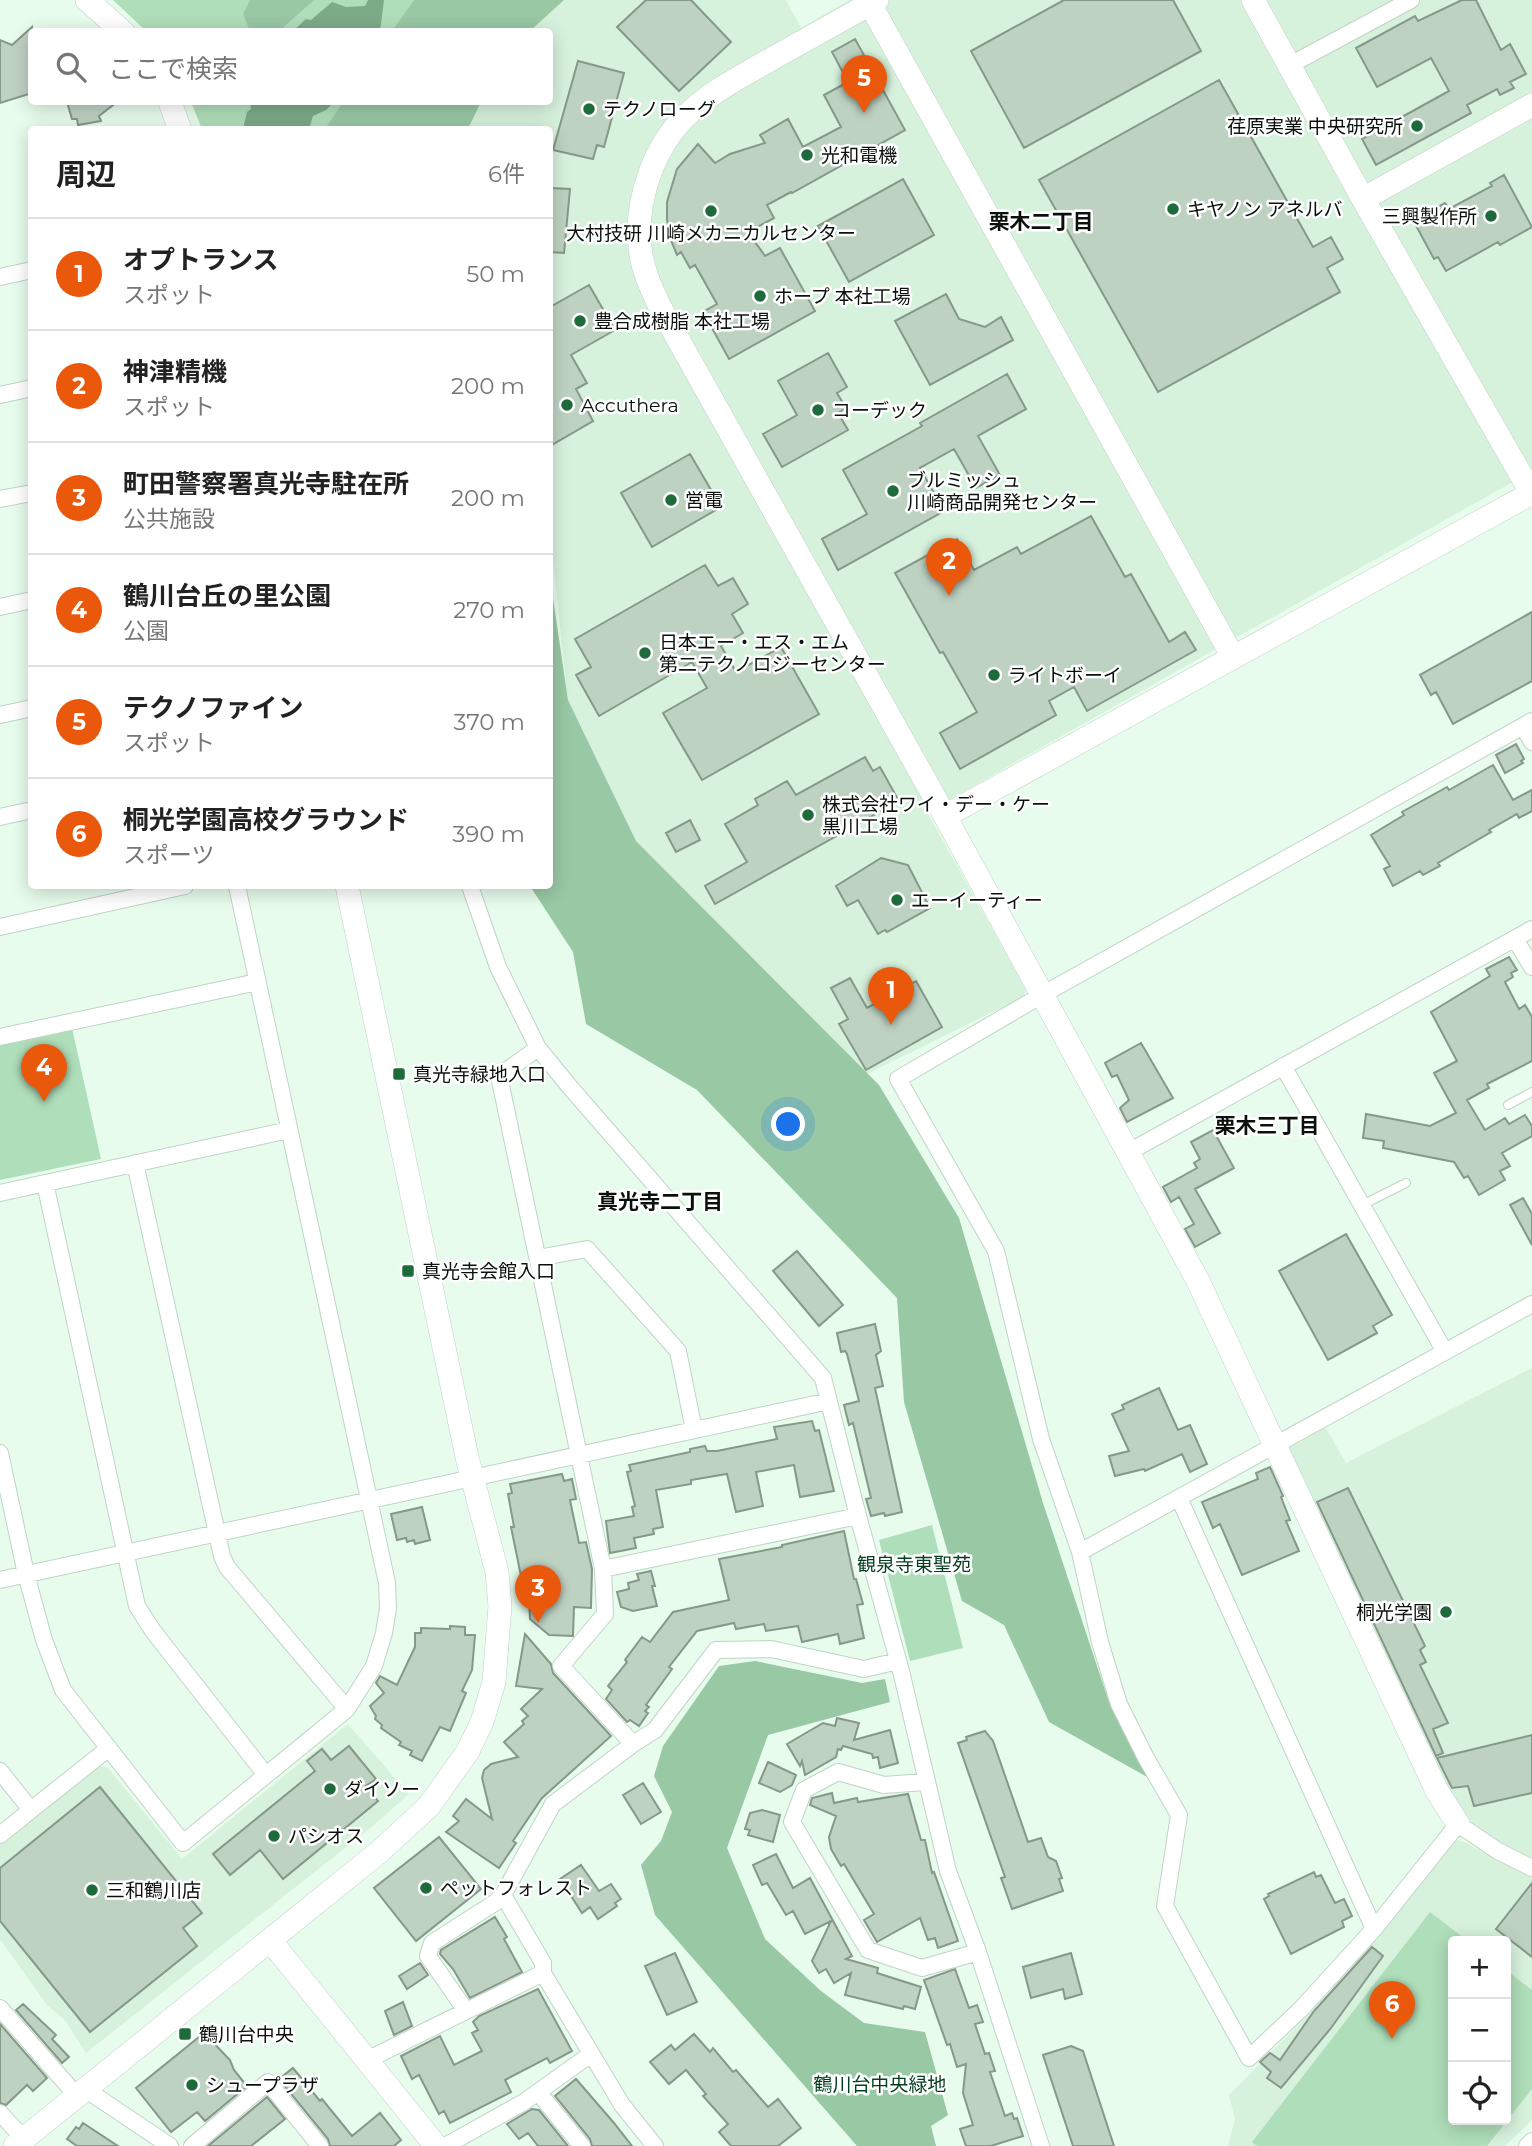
<!DOCTYPE html>
<html lang="ja">
<head>
<meta charset="utf-8">
<style>
  body { margin:0; font-family:Montserrat,"Noto Sans JP",sans-serif; background:#f2f2f2; color:#222 }
  .controls { position:absolute; right:21px; bottom:21px; display:grid; overflow:hidden; border-radius:7px; box-shadow:0 4px 18px #0003 }
  .controls button { width:63px; height:63px; display:grid; place-items:center; padding:0; border:0; border-bottom:2px solid #e0e0e0; background:#fff; color:#222; font:35px sans-serif }
  .you { position:absolute; left:789px; top:1125px; width:24px; height:24px; margin:-18px; border:5px solid #fff; border-radius:50%; background:#1a73e8; box-shadow:0 0 0 10px #1a73e833 }
  .badge { display:grid; place-items:center; width:46px; height:46px; border-radius:50%; background:#ea580c; color:#fff; font-size:23px; font-weight:700 }
  .pin { position:absolute; translate:-50% -58px; filter:drop-shadow(0 2px 4px #0008) }
  .pin::after { content:''; position:absolute; top:37px; width:24px; height:21px; background:inherit; clip-path:polygon(0 0,100% 0,50% 100%) }
  .list { margin:0; padding:0; list-style:none }
  h2 { display:flex; justify-content:space-between; align-items:center; height:91px; margin:0; padding:0 28px; font-size:30px }
  h2 small { font-size:23px; font-weight:400; color:#767676 }
  .list li { display:grid; grid-template-columns:46px 1fr auto; gap:21px; align-items:center; box-sizing:border-box; height:112px; padding:0 28px; border-top:2px solid #e0e0e0 }
  .list b { display:block; font-size:26px; white-space:nowrap }
  .list p { margin:0; font-size:23px; white-space:nowrap; color:#767676 }
  .list em { font-size:23px; font-style:normal; color:#767676 }
  .icon { flex:none; width:38px; height:38px; fill:none; stroke:currentColor; stroke-width:2; stroke-linecap:round; stroke-linejoin:round }
  .map { position:relative; flex:none; width:1532px; height:2146px; overflow:hidden }
  .search { position:absolute; background:#fff; box-shadow:0 4px 18px #0003; left:28px; top:28px; width:525px; height:77px; display:flex; align-items:center; gap:18px; box-sizing:border-box; padding:0 24px; border-radius:7px; color:#767676; font-size:26px }
  .panel { position:absolute; background:#fff; box-shadow:0 4px 18px #0003; left:28px; top:126px; width:525px; height:763px; border-radius:7px }
  .map>svg:first-child { display:block }
  .built { fill:#d6f1dc; fill-rule:evenodd }
  .green { fill:#afdeba }
  .forest { fill:#98c8a4 }
  .water { fill:#7cab87 }
  .building { fill:#bed2c2; stroke:#859889; stroke-width:2 }
  .lines { fill:none; stroke-linecap:round; stroke-linejoin:round }
  .lane-casing { stroke:#c0d4c4; stroke-width:10 }
  .street-casing { stroke:#c0d4c4; stroke-width:18 }
  .secondary-casing { stroke:#c0d4c4; stroke-width:24 }
  .lane { stroke:#fff; stroke-width:8 }
  .street { stroke:#fff; stroke-width:16 }
  .secondary { stroke:#fff; stroke-width:23 }
  .poi-dot { fill:#1d6b3a; stroke:#fff; stroke-width:2.5 }
  .labels { text-anchor:middle; stroke-width:5; stroke-linejoin:round; paint-order:stroke }
  .poi-label { font-size:19px; fill:#0a110c; stroke:#fff; text-anchor:start }
  .park-label { font-size:19px; fill:#043f1d; stroke:#fff }
  .neighbourhood-label { font-size:21px; font-weight:bold; fill:#0a110c; stroke:#fff }
</style>
</head>
<body>
<div class="map">
<svg width="1532" height="2146" viewBox="0 0 1532 2146">
  <rect width="100%" height="100%" fill="#e7fcec"/>
  <path class="built" d="M564 0H786L801 28 849 0H1532V471L927 812 1026 990 1023 997 867 1074 636 841 568 700 550 532V130H468L481 102H550V32L530 31Z
    M1532 1368V1858L1493 1838 1467 1818 1448 1799 1287 1453 1290 1447 1325 1427 1346 1463Z
    M348 1724 409 1794 375 1824 86 2053 65 2020 47 2005 0 1939V1845L99 1766 108 1768 182 1859Z
    M1456 1840 1462 1841 1532 1878V2120L1505 2146H1228L1235 2119 1229 2095 1306 2017 1354 1963ZM1453 1941H1506V2120H1453Z"/>
  <path class="green" d="M113 0H414L392 32 146 31Z
    M191 102H343L325 130 202 129Z
    M72 1028 101 1159 0 1180V1044Z
    M932 1525 963 1648 910 1661 879 1540Z
    M1430 1912 1468 1941H1453V2120H1506V1970L1532 1990V2089L1487 2146H1257L1252 2142Z"/>
  <path class="forest" d="M250 0H314L278 32 250 31 243 14Z
    M414 0H564L530 31H392Z
    M343 102H481L468 129H325Z
    M550 578 568 700 636 841 879 1085 959 1218 1043 1503 1109 1702 1149 1778 1049 1722 1004 1625 962 1601 904 1402 897 1298 697 1090 586 1024 573 952 530 886H550Z
    M755 1661 862 1683 885 1679 890 1702 768 1735 727 1848 765 1939 821 1991 864 2023 925 2032 948 2115 931 2126 936 2146H857L655 1915 641 1865 661 1841 672 1812 654 1776 663 1746 719 1666Z"/>
  <path class="water" d="M368 0H384L380 31H293L306 19 311 20 332 2 346 7 365 6Z
    M250 102H334L326 110 313 116 309 129H243L247 112 251 109Z"/>
  <path class="building" d="M646 0H691L731 42 679 91 617 27Z
    M1064 0H1173L1201 51 1024 148 971 51Z
    M1462 0H1476L1501 50 1510 44 1526 74 1510 82 1514 88 1500 95 1497 89 1467 105 1471 113 1376 165 1362 139 1449 91 1431 58 1377 87 1356 48 1415 16 1418 21Z
    M32 27V93L0 103V40L12 45Z
    M855 39 905 130 792 193 791 192 767 205 774 218 748 232 765 256 780 248 815 311 729 359 703 312 717 304 695 265 690 268 681 252 677 255 670 238 667 220V202L677 169 698 144 715 163 730 154 765 143 760 135 788 119 803 147 841 127 824 95 848 82 832 52Z
    M578 61 624 73 604 147 597 145 593 159 553 150Z
    M1219 80 1313 247 1331 237 1343 259 1327 268 1340 292 1158 392 1039 180Z
    M67 102H117L99 116 101 121 78 125 77 119H72Z
    M1504 175 1532 227 1500 245 1498 242 1446 271 1438 257 1434 259 1413 220 1445 203 1449 209 1492 186 1490 183Z
    M903 179 934 235 849 282 818 226Z
    M550 188 570 189 564 253 550 252Z
    M589 285 615 330 571 355 587 383 576 389 593 421 550 446V307Z
    M946 294 959 319 985 327 1001 317 1013 340 930 385 895 321Z
    M828 353 847 387 837 393 846 408 838 413 848 430 782 467 763 434 797 415 778 381Z
    M1007 374 1026 409 978 436 1000 475 976 488 954 449 920 468 944 511 838 570 822 539 867 514 843 470 922 426 920 423Z
    M690 454 721 507 652 547 621 493Z
    M1091 516 1125 577 1131 574 1169 642 1185 632 1196 650 1087 711 1074 687 1049 701 1056 715 960 769 940 733 977 712 943 652 940 653 895 573 957 539 974 570 1017 547 1021 554Z
    M705 565 718 586 733 578 748 604 732 614 743 633 721 646 736 672 781 647 819 714 702 780 663 713 707 688 692 662 599 716 576 675 591 667 575 639Z
    M1532 612V681L1453 724 1436 692 1431 695 1420 675Z
    M1516 744 1524 759 1521 761 1523 763 1505 773 1496 755Z
    M865 757 873 771 880 767 899 801 715 904 705 886 747 862 725 824 758 805 755 799 787 781 796 795Z
    M1493 765 1513 800 1532 790V811L1519 818 1517 814 1489 830 1491 832 1438 863 1440 866 1423 875 1420 871 1393 886 1384 869 1390 866 1371 835 1404 815 1402 812 1447 787 1449 790Z
    M690 820 700 840 676 852 666 833Z
    M881 858 908 865 930 908 887 932 885 930 878 934 858 900 847 906 836 886Z
    M1509 957 1517 970 1511 973 1513 977 1505 982 1519 1009 1525 1005 1532 1017V1061L1487 1084 1489 1088 1467 1100 1485 1130 1505 1118 1509 1124 1525 1115 1532 1126V1136L1502 1153 1510 1166 1500 1171 1505 1180 1479 1195 1468 1176 1464 1178 1454 1162 1383 1148 1384 1141 1363 1138 1366 1114 1430 1126 1456 1113 1434 1073 1457 1061 1431 1012 1490 976 1486 969Z
    M850 978 867 1008 916 981 942 1027 866 1070 839 1024 848 1019 831 988Z
    M1141 1043 1173 1098 1127 1122 1120 1108 1129 1100 1117 1075 1112 1077 1105 1063Z
    M1213 1130 1234 1168 1195 1189 1220 1233 1195 1247 1185 1229 1194 1224 1179 1197 1171 1202 1163 1187 1197 1168 1194 1163 1200 1159 1191 1142Z
    M1523 1198 1532 1214V1245L1510 1205Z
    M1346 1234 1392 1315 1373 1326 1377 1333 1328 1360 1279 1271Z
    M797 1251 843 1305 819 1326 773 1271Z
    M875 1324 881 1351 876 1355 883 1386 875 1388 902 1512 885 1516 884 1513 871 1516 866 1499 871 1498 853 1423 849 1425 844 1405 859 1401 847 1354 845 1351 841 1352 837 1333Z
    M1159 1388 1178 1430 1190 1425 1207 1464 1190 1472 1182 1454 1145 1471 1144 1469 1115 1476 1109 1456 1129 1451 1112 1414 1124 1409 1122 1405Z
    M812 1421 815 1431 819 1430 834 1491 800 1497 794 1465 756 1472 763 1506 736 1512 727 1474 691 1480V1484L656 1490 663 1527 653 1529 654 1534 634 1538 636 1548 610 1553 606 1521 634 1516 632 1507 635 1506 627 1472 631 1471 629 1465 690 1452V1449L705 1446 707 1451H717L777 1439 774 1427Z
    M1270 1467 1283 1496 1281 1497 1290 1520 1286 1521 1299 1551 1242 1575 1220 1524 1213 1528 1202 1502 1258 1479 1256 1473Z
    M562 1474 564 1481 572 1479 576 1499 570 1500 579 1543 586 1542 592 1569 591 1608 574 1607 573 1636 549 1635 530 1619 528 1574 521 1576 511 1527H514L508 1494 512 1493 510 1484Z
    M1348 1488 1425 1646 1420 1650 1426 1662 1420 1665 1448 1723 1433 1729 1443 1753 1436 1756 1317 1502Z
    M422 1507 430 1540 415 1544 414 1540 407 1542 406 1538 397 1540 391 1514Z
    M844 1531 854 1579H856L863 1604 857 1605 864 1638 840 1644 838 1634 802 1642 798 1626 766 1631 764 1624 736 1629 734 1623 697 1631 669 1667 672 1669 646 1705 649 1707 645 1711 648 1713 639 1726 630 1720 627 1722 606 1699 612 1690 608 1686 627 1662 625 1660 642 1637 650 1642 673 1612 729 1600 719 1559 782 1547V1545Z
    M651 1571 655 1586H652L657 1606 633 1611 621 1607 617 1592 629 1589 628 1583 639 1580 637 1574Z
    M450 1626 465 1627V1635H475L472 1670 462 1691 466 1693 450 1731 440 1727 422 1761 410 1755 412 1751 399 1745 401 1742 381 1728 382 1725 375 1719 376 1716 370 1706 384 1693 376 1683 380 1676 397 1685 415 1647V1633H421V1628L450 1629Z
    M525 1634 551 1664 553 1673 611 1736 542 1798 513 1841 516 1843 499 1868 446 1832 459 1821 453 1816 466 1799 492 1819 482 1778 484 1770 491 1764 518 1757 504 1742 524 1724 522 1721 528 1716 521 1709 542 1689 516 1686Z
    M837 1718 859 1723 854 1740 890 1730 898 1763 880 1768 878 1757 873 1758 872 1754 843 1746 841 1750 838 1749 836 1757 805 1775 802 1761 800 1766 787 1744 823 1723 835 1726Z
    M985 1731 993 1741 1028 1842 1041 1838 1048 1857 1056 1861 1062 1878 1059 1879 1063 1891 1012 1909 1001 1878 1005 1877 958 1743 967 1740 966 1737Z
    M1532 1735V1793L1474 1806 1468 1786 1452 1788 1437 1758Z
    M349 1746 376 1779 366 1786 378 1801 283 1879 260 1850 230 1875 213 1854 315 1771 307 1761 322 1749 331 1760Z
    M768 1762 796 1775 792 1785 780 1792 759 1783Z
    M643 1783 661 1812 641 1824 623 1795Z
    M100 1787 202 1913 183 1928 197 1946 90 2032 0 1921V1868Z
    M832 1793 834 1803 857 1798 858 1802 908 1794 921 1840H925L932 1873 934 1872 958 1941 938 1948 935 1938 928 1940 920 1918 877 1942 864 1920 874 1914 844 1864 841 1866 831 1849 829 1837 836 1816 810 1805 812 1798Z
    M762 1810 780 1815 773 1842 748 1835 750 1830 745 1829 750 1813Z
    M439 1837 481 1889 416 1941 374 1888Z
    M776 1854 793 1888 810 1878 852 1956 846 1959 878 1968 877 1973 921 1987 915 2009 904 2006 903 2009 845 1995 851 1973 834 1983 826 1969 819 1973 812 1961 831 1921 805 1934 793 1911 786 1915 767 1883 762 1885 753 1865Z
    M581 1865 599 1891 611 1884 621 1899 615 1903 617 1906 598 1919 590 1907 582 1913 560 1879Z
    M1314 1872 1316 1877 1321 1875 1335 1903 1344 1899 1352 1916 1342 1921 1344 1927 1291 1954 1264 1899 1269 1896 1268 1894Z
    M1532 1883V1957L1496 1929Z
    M495 1917 507 1937 504 1939 522 1972 470 1998 453 1969 440 1954 441 1950Z
    M1372 1947 1383 1956 1331 2028 1281 2088 1267 2078 1271 2072 1260 2062 1270 2053 1280 2060 1314 2011Z
    M675 1953 697 2002 667 2015 645 1966Z
    M1071 1953 1082 1994 1065 1999 1063 1989 1031 1998 1023 1967Z
    M420 1963 428 1975 407 1989 399 1976Z
    M955 1969 969 2008 977 2005 983 2022 975 2024 985 2054 989 2053 995 2071 990 2072 1005 2116 1012 2113 1014 2119 1017 2118 1023 2136 991 2146H966L960 2129 973 2125 963 2093 966 2064 957 2067 950 2044 947 2045 924 1980Z
    M538 1989 572 2051 550 2063 547 2058 505 2080 511 2092 450 2123 444 2111 439 2114 419 2075 412 2079 401 2056 440 2036 454 2065 482 2051 472 2033 478 2030 473 2022 479 2016Z
    M403 2002 412 2026 394 2035 385 2011Z
    M23 2004 56 2035 52 2039 69 2057 62 2063 16 2010Z
    M0 2024 47 2078 33 2091 27 2085 6 2105 0 2103Z
    M204 2033 230 2060 234 2070 247 2086 205 2121 197 2112 171 2132 136 2088Z
    M694 2034 710 2052 713 2048 733 2072 736 2070 768 2107 778 2099 801 2128 778 2146H731L719 2132 728 2124 703 2096 706 2094 686 2070 669 2084 650 2062 671 2045 675 2050Z
    M1071 2046 1083 2051 1114 2146H1073L1043 2055Z
    M293 2068 320 2101 322 2099 352 2136 380 2113 401 2140 394 2146H330L328 2139 279 2079Z
    M576 2079 614 2123 632 2146H592L590 2139 555 2096Z
    M267 2097 285 2119 251 2146H208Z
    M532 2109 539 2110 568 2146H538L528 2133 519 2139 507 2124Z
    M83 2123 118 2146H77L67 2139 76 2127 79 2129Z"/>
  <g class="lines">
    <defs>
      <path id="lane" d="M1508 1105 1532 1092
        M1362 1205 1406 1183"/>
      <path id="street" d="M1290 65 1411 0
        M0 277 32 270
        M0 395 32 388
        M0 499 32 493
        M0 607 32 600
        M0 715 32 708
        M1532 721 1042 995 898 1079 996 1251 1041 1439 1080 1552 1100 1642 1119 1704 1146 1758 1179 1815 1165 1906 1249 2058 1301 2009 1374 1929 1458 1824 1498 1851 1532 1868
        M1523 726 1532 742
        M0 817 32 810
        M470 886 498 967 538 1048 569 1086 823 1378 858 1516 901 1671 948 1871 978 1952 1041 2146
        M0 927 185 886
        M1515 939 1532 967
        M0 1037 257 982
        M1283 1066 1445 1352
        M1127 1153 1532 929
        M135 1163 222 1556 227 1567 347 1709
        M45 1183 137 1606 153 1631 266 1775
        M0 1193 289 1130
        M538 1258 587 1249 678 1351 694 1430
        M0 1453 26 1574 44 1640 63 1690 183 1843 347 1709 374 1666 384 1633 388 1608 387 1583 237 886
        M1179 1498 1374 1929
        M1080 1552 1532 1304
        M603 1569 858 1516
        M0 1580 829 1401
        M633 1744 655 1730 716 1650 771 1649 864 1669 898 1661
        M0 1771 31 1810 109 1748
        M925 1782 884 1785 838 1772 804 1790 792 1822 868 1950 922 1968 978 1952
        M0 1835 31 1810
        M503 1895 543 1963V1973L622 2105 655 2146
        M0 2008 77 2096
        M466 2011 428 1956 432 1943 496 1902 503 1895 553 1804 633 1744 561 1666 605 1614 603 1569 499 1076 538 1048
        M367 2060 543 1973
        M85 2089 170 2146
        M538 2092 582 2146
        M0 2113 24 2139
        M192 2146 268 2082 320 2146
        M445 2146 524 2102 591 2054
        M1527 2146 1532 2141"/>
      <path id="secondary" d="M87 0 123 32
        M877 0C843 19 809 38 775 57 746 74 715 89 690 112 654 144 635 200 640 247 642 269 651 288 660 307L945 816 1198 1281 1437 1791 1458 1824
        M1253 0 1363 199 1532 494
        M870 4 1233 657
        M170 102 180 130
        M1363 199 1532 105
        M945 816 1532 493
        M270 1940 436 2146
        M15 2146 379 1852 429 1806 468 1751 482 1722 494 1682 500 1606 497 1572 467 1457 347 886"/>
    </defs>
    <use href="#lane" class="lane-casing"/>
    <use href="#street" class="street-casing"/>
    <use href="#secondary" class="secondary-casing"/>
    <use href="#lane" class="lane"/>
    <use href="#street" class="street"/>
    <use href="#secondary" class="secondary"/>
  </g>
  <g class="poi-dot">
    <circle cx="589" cy="109" r="7"/>
    <circle cx="1417" cy="126" r="7"/>
    <circle cx="807" cy="155" r="7"/>
    <circle cx="1173" cy="209" r="7"/>
    <circle cx="711" cy="211" r="7"/>
    <circle cx="1491" cy="216" r="7"/>
    <circle cx="760" cy="296" r="7"/>
    <circle cx="580" cy="321" r="7"/>
    <circle cx="567" cy="405" r="7"/>
    <circle cx="818" cy="410" r="7"/>
    <circle cx="893" cy="491" r="7"/>
    <circle cx="671" cy="500" r="7"/>
    <circle cx="645" cy="653" r="7"/>
    <circle cx="994" cy="675" r="7"/>
    <circle cx="808" cy="815" r="7"/>
    <circle cx="897" cy="900" r="7"/>
    <rect x="392" y="1067" width="14" height="14" rx="3.5"/>
    <rect x="401" y="1264" width="14" height="14" rx="3.5"/>
    <circle cx="1446" cy="1612" r="7"/>
    <circle cx="330" cy="1789" r="7"/>
    <circle cx="274" cy="1836" r="7"/>
    <circle cx="426" cy="1888" r="7"/>
    <circle cx="92" cy="1890" r="7"/>
    <rect x="178" y="2027" width="14" height="14" rx="3.5"/>
    <circle cx="192" cy="2085" r="7"/>
  </g>
  <g class="labels">
    <g class="poi-label">
      <text x="603" y="116">テクノローグ</text>
      <text x="1403" y="133" text-anchor="end">荏原実業 中央研究所</text>
      <text x="821" y="162">光和電機</text>
      <text x="1187" y="216">キヤノン アネルバ</text>
      <text x="1477" y="223" text-anchor="end">三興製作所</text>
      <text x="711" y="240" text-anchor="middle">大村技研 川崎メカニカルセンター</text>
      <text x="774" y="303">ホープ 本社工場</text>
      <text x="594" y="328">豊合成樹脂 本社工場</text>
      <text x="581" y="412">Accuthera</text>
      <text x="832" y="417">コーデック</text>
      <text x="907" y="487">ブルミッシュ<tspan x="907" dy="22">川崎商品開発センター</tspan></text>
      <text x="685" y="507">営電</text>
      <text x="659" y="649">日本エー・エス・エム<tspan x="659" dy="22">第二テクノロジーセンター</tspan></text>
      <text x="1008" y="682">ライトボーイ</text>
      <text x="822" y="811">株式会社ワイ・デー・ケー<tspan x="822" dy="22">黒川工場</tspan></text>
      <text x="911" y="907">エーイーティー</text>
      <text x="413" y="1081">真光寺緑地入口</text>
      <text x="422" y="1278">真光寺会館入口</text>
      <text x="1432" y="1619" text-anchor="end">桐光学園</text>
      <text x="344" y="1796">ダイソー</text>
      <text x="288" y="1843">パシオス</text>
      <text x="440" y="1895">ペットフォレスト</text>
      <text x="106" y="1897">三和鶴川店</text>
      <text x="199" y="2041">鶴川台中央</text>
      <text x="206" y="2092">シュープラザ</text>
    </g>
    <g class="park-label">
      <text x="914" y="1571">観泉寺東聖苑</text>
      <text x="880" y="2091">鶴川台中央緑地</text>
    </g>
    <g class="neighbourhood-label">
      <text x="1041" y="229">栗木二丁目</text>
      <text x="1267" y="1133">栗木三丁目</text>
      <text x="660" y="1209">真光寺二丁目</text>
    </g>
  </g>
</svg>
<div class="controls">
<button>+</button>
<button>−</button>
<button><svg class="icon" aria-label="locate" viewBox="0 0 24 24"><circle cx="12" cy="12" r="6"/><path d="M12 2v4M12 18v4M2 12h4M18 12h4"/></svg></button>
</div>
<div class="you"></div>
<div class="pin badge" style="left:891px;top:1025px">1</div>
<div class="pin badge" style="left:949px;top:596px">2</div>
<div class="pin badge" style="left:538px;top:1623px">3</div>
<div class="pin badge" style="left:44px;top:1102px">4</div>
<div class="pin badge" style="left:864px;top:113px">5</div>
<div class="pin badge" style="left:1392px;top:2039px">6</div>
<div class="search"><svg class="icon" aria-label="search" viewBox="0 0 24 24"><circle cx="10" cy="10" r="6"/><path d="M15 15l6 6"/></svg>ここで検索</div>
<section class="panel">
<h2>周辺<small>6件</small></h2>
<ul class="list">
<li><span class="badge">1</span><div><b>オプトランス</b><p>スポット</p></div><em>50 m</em></li>
<li><span class="badge">2</span><div><b>神津精機</b><p>スポット</p></div><em>200 m</em></li>
<li><span class="badge">3</span><div><b>町田警察署真光寺駐在所</b><p>公共施設</p></div><em>200 m</em></li>
<li><span class="badge">4</span><div><b>鶴川台丘の里公園</b><p>公園</p></div><em>270 m</em></li>
<li><span class="badge">5</span><div><b>テクノファイン</b><p>スポット</p></div><em>370 m</em></li>
<li><span class="badge">6</span><div><b>桐光学園高校グラウンド</b><p>スポーツ</p></div><em>390 m</em></li>
</ul>
</section>
</div>
</body>
</html>
